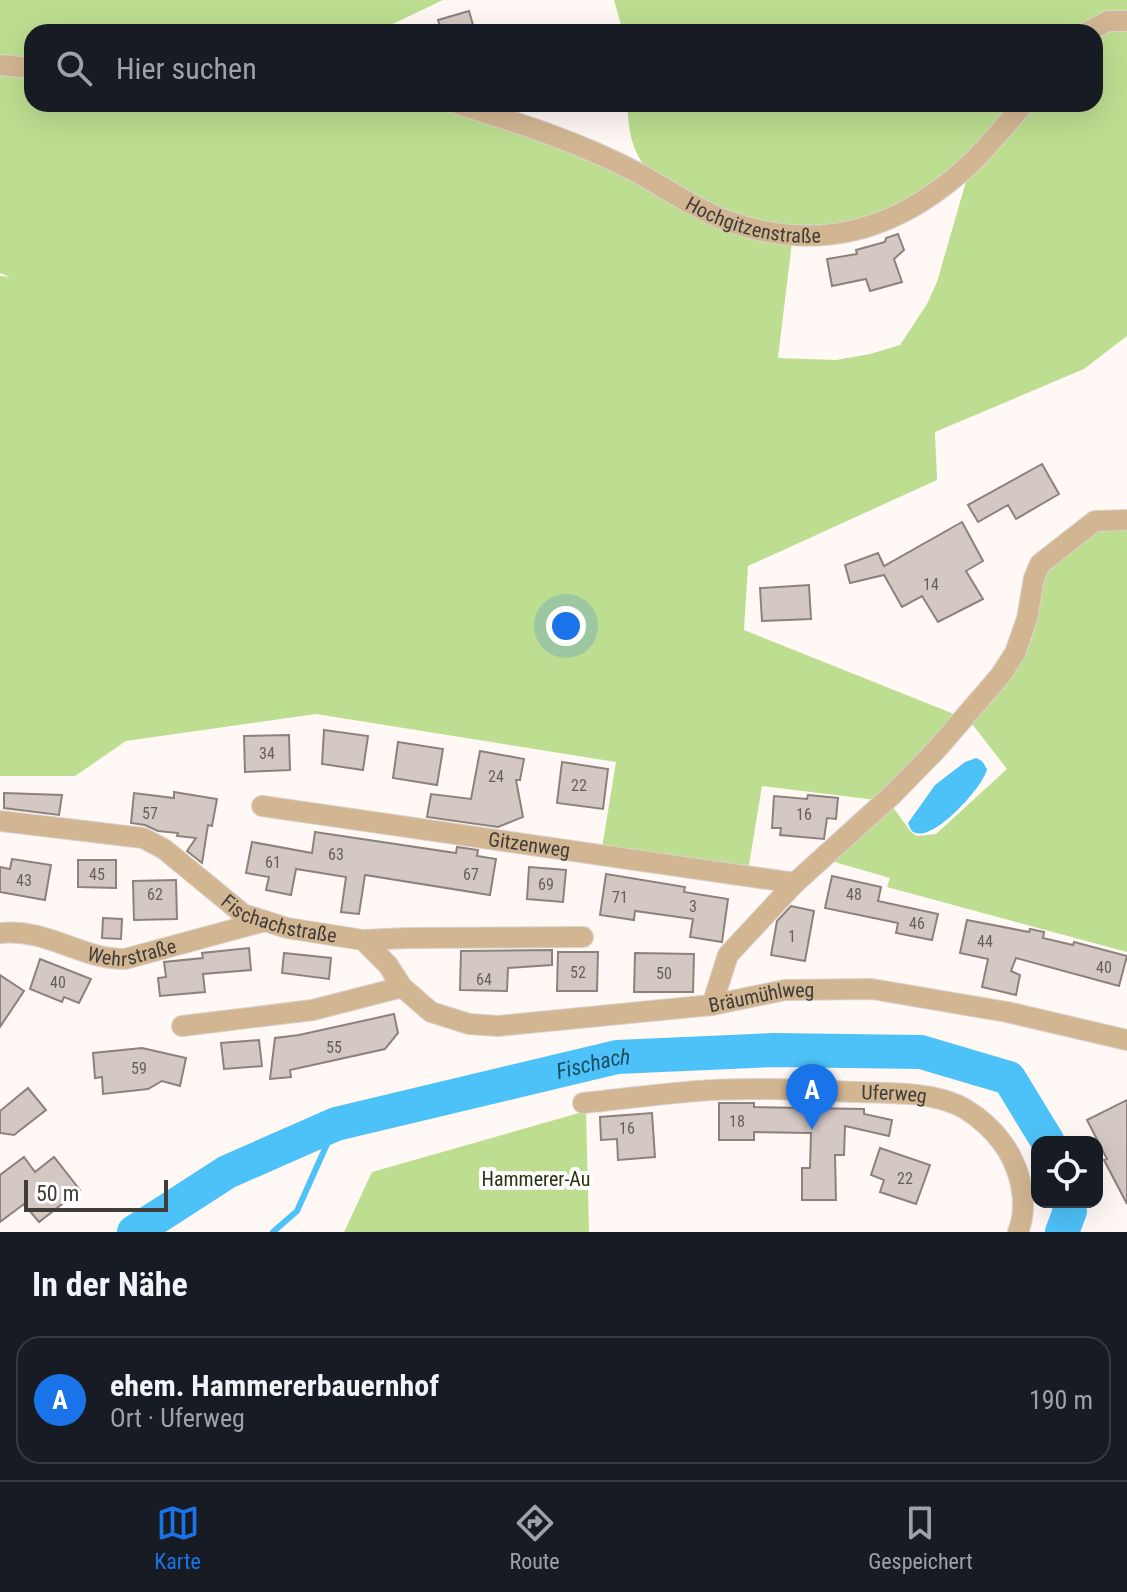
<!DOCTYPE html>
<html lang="de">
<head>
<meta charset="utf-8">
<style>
  body { margin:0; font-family:"Roboto Condensed",sans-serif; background:#242831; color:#f1f3f6 }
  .controls { position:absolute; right:24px; bottom:24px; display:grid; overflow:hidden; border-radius:16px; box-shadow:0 8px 32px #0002 }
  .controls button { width:72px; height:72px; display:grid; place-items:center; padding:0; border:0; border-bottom:2px solid #363941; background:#171b24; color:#f1f3f6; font:40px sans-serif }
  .scale { position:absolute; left:24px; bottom:20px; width:144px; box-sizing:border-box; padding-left:8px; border:4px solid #403c3a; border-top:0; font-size:22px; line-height:28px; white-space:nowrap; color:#403c3a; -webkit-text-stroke:6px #fff; paint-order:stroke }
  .you { position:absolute; left:566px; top:626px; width:28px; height:28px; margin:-20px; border:6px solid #fff; border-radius:50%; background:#1a73e8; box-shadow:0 0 0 12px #1a73e833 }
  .badge { display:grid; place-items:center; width:52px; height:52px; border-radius:50%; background:#1a73e8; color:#fff; font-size:26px; font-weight:700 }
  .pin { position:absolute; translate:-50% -66px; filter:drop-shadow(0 2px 4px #0008) }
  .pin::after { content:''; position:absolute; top:42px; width:28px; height:24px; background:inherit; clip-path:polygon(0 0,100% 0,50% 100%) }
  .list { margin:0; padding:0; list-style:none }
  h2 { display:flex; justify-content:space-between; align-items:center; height:104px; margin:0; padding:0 32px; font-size:34px }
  h2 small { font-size:26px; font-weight:400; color:#9ea1a6 }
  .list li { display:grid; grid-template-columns:52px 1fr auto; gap:24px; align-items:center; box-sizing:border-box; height:128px; margin:0 16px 16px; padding:0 16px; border:2px solid #363941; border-radius:24px }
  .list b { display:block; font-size:30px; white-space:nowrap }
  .list p { margin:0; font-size:26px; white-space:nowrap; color:#9ea1a6 }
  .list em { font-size:26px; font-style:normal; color:#9ea1a6 }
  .icon { flex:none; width:44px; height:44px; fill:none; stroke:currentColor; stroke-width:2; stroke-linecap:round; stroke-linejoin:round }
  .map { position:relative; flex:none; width:1127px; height:1232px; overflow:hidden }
  .search { position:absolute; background:#171b24; box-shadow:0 8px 32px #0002; left:24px; right:24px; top:24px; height:88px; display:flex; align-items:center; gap:20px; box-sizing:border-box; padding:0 28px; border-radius:24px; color:#9ea1a6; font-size:30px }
  .sheet { height:248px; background:#171b24 }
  nav { display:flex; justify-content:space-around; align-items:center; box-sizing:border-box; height:112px; border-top:2px solid #363941; background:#171b24; font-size:22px; color:#9ea1a6 }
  nav a { display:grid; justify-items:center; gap:4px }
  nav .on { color:#1a73e8 }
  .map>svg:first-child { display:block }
  .green { fill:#bdde90 }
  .water { fill:#4dc2f8 }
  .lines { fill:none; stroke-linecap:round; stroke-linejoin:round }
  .stream { stroke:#4dc2f8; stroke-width:6 }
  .river { stroke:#4dc2f8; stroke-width:34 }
  .building { fill:#d4c8c3; stroke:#8c817d; stroke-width:2 }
  .minor-casing { stroke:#d9d2d0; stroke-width:22 }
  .minor { stroke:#d2b692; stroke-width:20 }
  .labels { text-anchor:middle; stroke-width:8; stroke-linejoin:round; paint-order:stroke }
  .number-label { font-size:16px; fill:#655f5c }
  .street-label { font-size:20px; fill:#403c3a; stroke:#fff }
  .park-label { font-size:20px; fill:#26340d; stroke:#fff }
  .water-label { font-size:22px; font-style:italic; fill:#1d4d63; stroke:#fff }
</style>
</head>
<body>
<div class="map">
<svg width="1127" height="1232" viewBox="0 0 1127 1232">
  <rect width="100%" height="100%" fill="#fff8f5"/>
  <path class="green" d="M0 0H443L376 32H32V64L0 61Z
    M614 0H1127V18L1085 32H623Z
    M1120 29 1127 30V336L1084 369 935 432 937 480 748 566 744 630 959 716 876 800 762 786 748 871 602 848 616 762 316 714 126 741 75 776H0V276L10 277 0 273V68L32 70V104H448L526 129 792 242 778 358 836 360 870 354 900 345 927 304 937 282 969 171 1031 104H1095V38L1108 31Z
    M627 104H1019L961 166 912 203 846 230 746 223 651 173C631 153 629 131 627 104Z
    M1127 523V952L887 887 890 878 831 861 890 803 911 832 917 836 936 834 1007 769 972 724 1016 669 1032 639 1038 591 1049 566 1090 532Z
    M586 1111 589 1232H344L372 1172Z"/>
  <path class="water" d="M976 758 982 761 987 769C984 786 935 840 916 833 911 832 910 828 908 823L935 785 965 762Z"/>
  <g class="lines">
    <path class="stream" d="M273 1232 297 1211 336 1124"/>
    <g class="river">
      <path id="s1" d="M134 1232 227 1172 336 1124 617 1057 774 1050 921 1052 1009 1078 1048 1142"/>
      <path d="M1062 1232 1070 1211 1068 1202"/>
    </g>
  </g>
  <path class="building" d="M469 11 475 32H442L438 20Z
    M898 234 904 250 894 259 902 282 870 291 866 279 832 286 827 259 857 254 856 250 885 242 886 238Z
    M1042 464 1059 494 1016 519 1008 505 978 522 968 505Z
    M962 522 983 561 966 571 983 599 938 622 922 596 902 607 884 575 850 583 845 565 878 553 884 566Z
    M809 585 811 619 762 621 760 588Z
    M324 730 368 736 363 770 322 764Z
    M289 735 290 770 245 772 244 736Z
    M398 742 443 749 437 785 393 778Z
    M480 751 524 759 520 780H516L523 817 498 827 427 817 431 794 471 799Z
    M562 762 608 769 603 809 557 803Z
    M174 792 217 799 212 826 208 825 202 863 187 851 196 838 177 836 178 833 158 831 145 825 131 823 134 793 174 798Z
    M4 793 62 795 59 815 4 808Z
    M808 795 838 798 836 819 827 818 824 839 780 835 781 828H772L774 796 807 799Z
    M315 832 456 853 457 847 478 850 477 856 496 859 490 895 365 875 359 914 341 912 346 877 296 869 291 895 266 890 269 877 246 873 252 842 312 853Z
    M12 859 51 865 45 900 0 892V867L10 869Z
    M78 860H116V888L78 887Z
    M529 867 566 870 563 902 527 899Z
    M606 874 685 887 684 892 728 899 722 942 690 937 693 919 635 911 634 920 600 915Z
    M832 876 881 887 878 901 938 914 932 940 896 933 898 923 825 908Z
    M176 880 177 919 134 920 133 881Z
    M791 906 814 911 805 961 771 955 777 921Z
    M103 918 122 919 121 939 102 938Z
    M967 920 1029 932 1030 929 1044 932 1043 938 1073 945 1074 942 1127 956 1119 986 1016 958 1011 971 1020 975 1016 995 982 987 988 959 960 953Z
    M249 948 251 970 203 974 205 992 160 996 158 978 166 977 164 962 203 958 202 953Z
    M552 950V965L508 968 507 991 460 990 461 951Z
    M558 952H598L597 991H557Z
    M284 953 331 958 329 979 282 973Z
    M635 953 694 954 693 992H634Z
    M40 959 91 979 79 1003 64 997 62 1002 30 989Z
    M0 975 24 991 0 1027Z
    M394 1014 398 1033 385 1049 290 1070 291 1077 270 1079 275 1038 299 1035Z
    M259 1040 262 1066 224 1069 221 1043Z
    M142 1048 186 1058 180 1086 162 1081 148 1089 103 1094 102 1077 95 1078 93 1053Z
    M28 1088 46 1110 14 1135 0 1133V1111Z
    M1127 1100V1204L1104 1160 1107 1159 1087 1120Z
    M719 1103H754V1107L864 1109V1114L892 1120 889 1136 845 1126 844 1155H835L836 1200H802V1168H810L811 1133 754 1132V1140H719Z
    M652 1113 655 1157 618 1160 617 1139 601 1140 600 1117Z
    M880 1148 930 1165 916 1204 880 1192 884 1180 871 1175Z
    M24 1157 35 1172 54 1157 80 1190 39 1222 24 1204 0 1222V1175Z"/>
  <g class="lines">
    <defs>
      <g id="minor">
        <path d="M1087 32 1108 21H1127"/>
        <path d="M0 65 32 68"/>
        <path id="s2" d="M458 104C518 123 579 142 634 171 665 187 693 208 725 220 819 255 900 230 971 163 990 145 1006 124 1024 104"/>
        <path id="s3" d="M262 806 795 883"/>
        <path id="s4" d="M0 821 143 838 164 849 243 914 287 928 363 940 408 938 583 937"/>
        <path id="s5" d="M0 933C48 928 79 959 125 959L265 921"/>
        <path id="s6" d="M363 940 388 965 402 987 431 1012 469 1024 498 1026 712 1005 785 990 872 989 1007 1012 1127 1040"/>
        <path d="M712 1005 728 955 795 883 892 795 937 749 1000 676 1015 653 1027 619 1034 578 1040 564 1095 521 1127 520"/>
        <path d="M182 1026 313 1010 402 987"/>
        <path id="s7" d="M583 1103C621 1099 660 1094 698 1091 750 1087 804 1090 856 1092 886 1093 919 1092 947 1101 974 1109 1002 1136 1013 1161 1023 1182 1027 1210 1018 1232"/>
      </g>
    </defs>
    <use href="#minor" class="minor-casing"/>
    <use href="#minor" class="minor"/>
  </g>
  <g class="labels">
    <g class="number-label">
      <text x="931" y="590">14</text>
      <text x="267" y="759">34</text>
      <text x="496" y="782">24</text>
      <text x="579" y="791">22</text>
      <text x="150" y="819">57</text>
      <text x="804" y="820">16</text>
      <text x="336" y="860">63</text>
      <text x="273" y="868">61</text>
      <text x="97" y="880">45</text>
      <text x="471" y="880">67</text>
      <text x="24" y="886">43</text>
      <text x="546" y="890">69</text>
      <text x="155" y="900">62</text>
      <text x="854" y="900">48</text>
      <text x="620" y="903">71</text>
      <text x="693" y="912">3</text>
      <text x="917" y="929">46</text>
      <text x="792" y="942">1</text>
      <text x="985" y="947">44</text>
      <text x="1104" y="973">40</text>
      <text x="578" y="978">52</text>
      <text x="664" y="979">50</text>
      <text x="484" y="985">64</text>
      <text x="58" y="988">40</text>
      <text x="334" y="1053">55</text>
      <text x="139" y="1074">59</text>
      <text x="737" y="1127">18</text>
      <text x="627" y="1134">16</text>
      <text x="905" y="1184">22</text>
    </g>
    <g class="street-label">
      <text dy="7" stroke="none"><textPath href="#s2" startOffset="320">Hochgitzenstraße</textPath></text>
      <text dy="7" stroke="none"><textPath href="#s3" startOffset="270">Gitzenweg</textPath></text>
      <text dy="7" stroke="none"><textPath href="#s4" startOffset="306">Fischachstraße</textPath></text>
      <text dy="7" stroke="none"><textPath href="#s5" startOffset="136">Wehrstraße</textPath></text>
      <text dy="7" stroke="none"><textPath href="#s6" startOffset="434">Bräumühlweg</textPath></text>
      <text dy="7" stroke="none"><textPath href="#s7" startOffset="312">Uferweg</textPath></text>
    </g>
    <g class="park-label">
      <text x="536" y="1186">Hammerer-Au</text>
    </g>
    <g class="water-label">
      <text dy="8" stroke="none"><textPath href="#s1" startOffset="494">Fischach</textPath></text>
    </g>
  </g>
</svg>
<div class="controls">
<button><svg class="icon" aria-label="locate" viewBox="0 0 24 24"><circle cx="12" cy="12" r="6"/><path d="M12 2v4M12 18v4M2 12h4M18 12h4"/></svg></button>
</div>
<div class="scale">50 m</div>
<div class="you"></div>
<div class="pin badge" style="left:812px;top:1130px">A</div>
<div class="search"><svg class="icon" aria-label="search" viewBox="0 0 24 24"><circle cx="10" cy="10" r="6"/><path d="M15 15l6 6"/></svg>Hier suchen</div>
</div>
<section class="sheet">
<h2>In der Nähe<small></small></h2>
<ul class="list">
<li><span class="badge">A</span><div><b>ehem. Hammererbauernhof</b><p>Ort · Uferweg</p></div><em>190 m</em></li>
</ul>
</section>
<nav>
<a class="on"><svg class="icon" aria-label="map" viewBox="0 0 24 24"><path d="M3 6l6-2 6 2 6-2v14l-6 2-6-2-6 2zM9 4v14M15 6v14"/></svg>Karte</a>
<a><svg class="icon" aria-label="directions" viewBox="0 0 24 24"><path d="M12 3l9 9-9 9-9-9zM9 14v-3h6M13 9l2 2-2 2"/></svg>Route</a>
<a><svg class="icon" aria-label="saved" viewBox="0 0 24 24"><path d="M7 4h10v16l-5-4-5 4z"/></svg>Gespeichert</a>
</nav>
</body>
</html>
